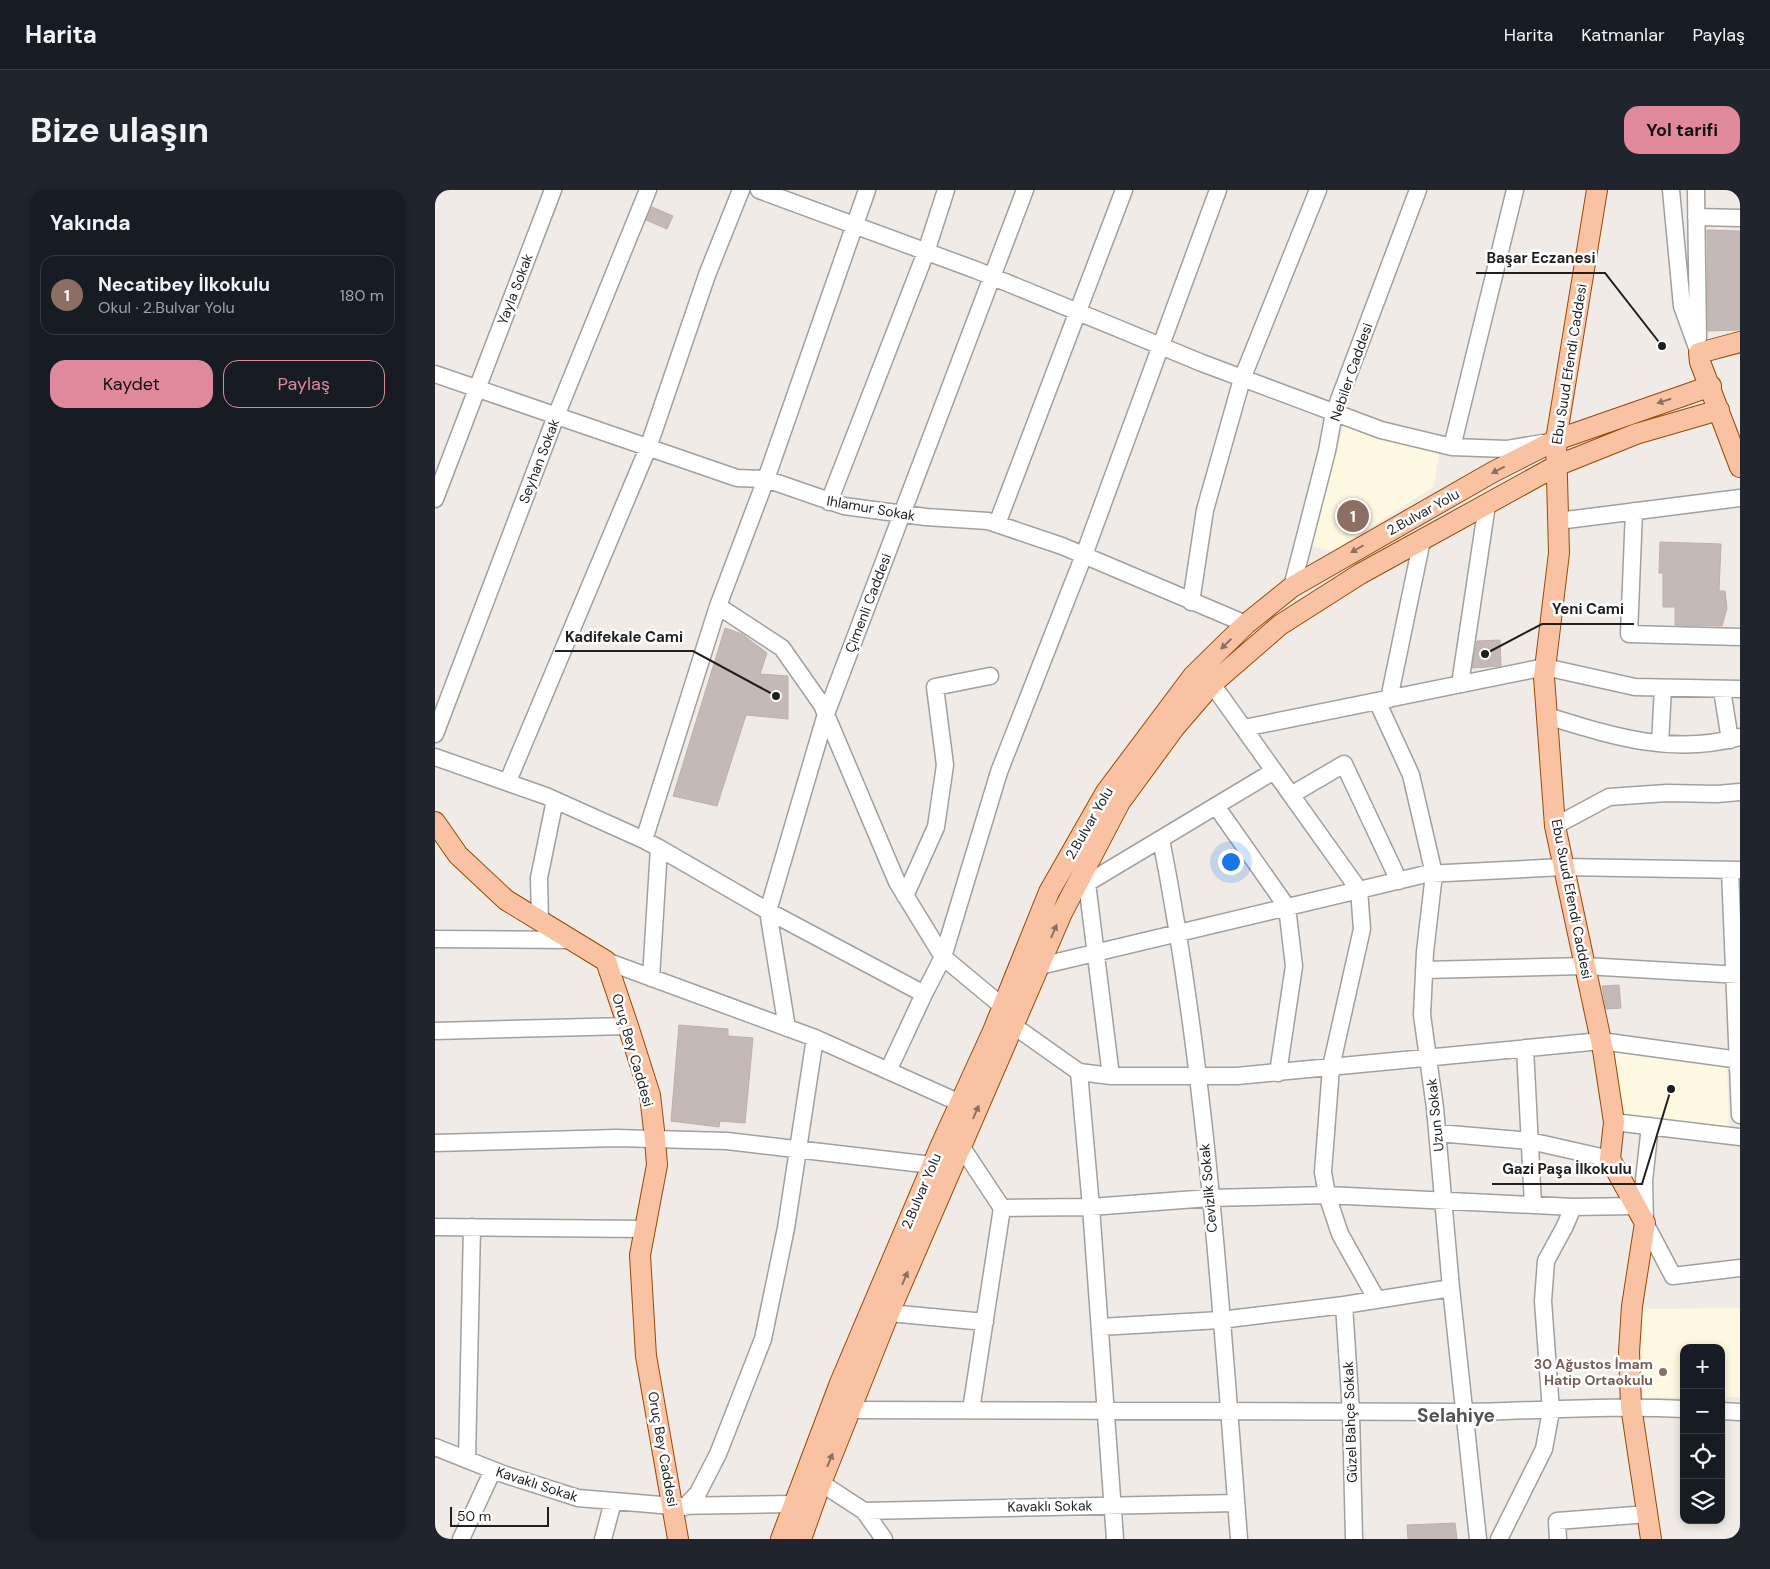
<!DOCTYPE html>
<html lang="tr">
<head>
<meta charset="utf-8">
<style>
  body { margin:0; font-family:"DM Sans",sans-serif; background:#20242c; color:#f1f3f6 }
  .controls { position:absolute; right:15px; bottom:15px; display:grid; overflow:hidden; border-radius:10px; box-shadow:0 2px 8px #0003 }
  .controls button { width:45px; height:45px; display:grid; place-items:center; padding:0; border:0; border-bottom:1px solid #363941; background:#171b24; color:#f1f3f6; font:25px sans-serif }
  .scale { position:absolute; left:15px; bottom:12px; width:99px; box-sizing:border-box; padding-left:5px; border:2px solid #1f1f1f; border-top:0; font-size:14px; line-height:18px; white-space:nowrap; color:#1f1f1f; -webkit-text-stroke:4px #fff; paint-order:stroke }
  .you { position:absolute; left:795px; top:671px; width:18px; height:18px; margin:-12px; border:4px solid #fff; border-radius:50%; background:#1a73e8; box-shadow:0 0 0 8px #1a73e833 }
  .badge { display:grid; place-items:center; width:32px; height:32px; border-radius:50%; background:#df899b; color:#fff; font-size:16px; font-weight:700 }
  .pin { position:absolute; translate:-50% -50%; border:2px solid #fff; box-shadow:0 1px 5px #0006 }
  .list { margin:0; padding:0; list-style:none }
  h2 { display:flex; justify-content:space-between; align-items:center; height:65px; margin:0; padding:0 20px; font-size:21px }
  h2 small { font-size:16px; font-weight:400; color:#9ea1a6 }
  .list li { display:grid; grid-template-columns:32px 1fr auto; gap:15px; align-items:center; box-sizing:border-box; height:80px; margin:0 10px 10px; padding:0 10px; border:1px solid #363941; border-radius:15px }
  .list b { display:block; font-size:19px; white-space:nowrap }
  .list p { margin:0; font-size:16px; white-space:nowrap; color:#9ea1a6 }
  .list em { font-size:16px; font-style:normal; color:#9ea1a6 }
  .actions { display:flex; gap:10px; padding:15px 20px }
  .actions a { flex:1; padding:11px 0; border:1px solid #df899b; border-radius:15px; text-align:center; font-size:18px; color:#df899b }
  .actions .main { background:#df899b; color:#111 }
  .icon { flex:none; width:28px; height:28px; fill:none; stroke:currentColor; stroke-width:2; stroke-linecap:round; stroke-linejoin:round }
  .map { position:relative; flex:none; width:1305px; height:1349px; overflow:hidden; border-radius:15px }
  header { display:flex; align-items:center; gap:30px; box-sizing:border-box; height:70px; padding:0 25px; background:#171b24; border-bottom:1px solid #363941 }
  header strong { font-size:24px }
  nav { display:flex; gap:28px; margin-inline-start:auto; font-size:18px }
  .intro { display:flex; align-items:center; justify-content:space-between; box-sizing:border-box; height:120px; padding:0 30px }
  h1 { margin:0; font-size:35px }
  .button { padding:12px 22px; border-radius:15px; background:#df899b; color:#111; font-size:18px; font-weight:700 }
  main { display:flex; gap:30px; padding:0 30px }
  aside { flex:1; background:#171b24; border-radius:15px; box-shadow:0 2px 8px #0003 }
  .map>svg:first-child { display:block }
  .education { fill:#fef8e1 }
  .building { fill:#c4b9b6; stroke:#c1afa9 }
  .lines { fill:none; stroke-linecap:round; stroke-linejoin:round }
  .minor-casing { stroke:#a0a0a0; stroke-width:19 }
  .major-casing { stroke:#964a05; stroke-width:22 }
  .minor { stroke:#fff; stroke-width:16 }
  .major { stroke:#f9c2a2; stroke-width:20 }
  .oneway { fill:#8c7060 }
  .education-dot { fill:#8d6e63; stroke:#fff; stroke-width:2 }
  .labels { text-anchor:middle; stroke-width:5; stroke-linejoin:round; paint-order:stroke }
  .street-label { font-size:14px; fill:#1f1f1f; stroke:#fff }
  .education-label { font-size:14px; font-weight:bold; fill:#785e54; stroke:#fff; text-anchor:end }
  .district-label { font-size:19px; font-weight:bold; fill:#525252; stroke:#fff }
  .leader { fill:none; stroke:#1f1f1f; stroke-width:2 }
  .callout-dot { fill:#1f1f1f; stroke:#fff; stroke-width:2 }
  .callout-label { font-size:15px; text-anchor:middle; font-weight:bold; fill:#1f1f1f; stroke:#fff; stroke-width:5; stroke-linejoin:round; paint-order:stroke }
</style>
</head>
<body>
<header>
<strong>Harita</strong>
<nav><a>Harita</a><a>Katmanlar</a><a>Paylaş</a></nav>
</header>
<div class="intro"><h1>Bize ulaşın</h1><a class="button">Yol tarifi</a></div>
<main>
<aside>
<h2>Yakında<small></small></h2>
<ul class="list">
<li><span class="badge" style="background:#8d6e63">1</span><div><b>Necatibey İlkokulu</b><p>Okul · 2.Bulvar Yolu</p></div><em>180 m</em></li>
</ul>
<div class="actions"><a class="main">Kaydet</a><a>Paylaş</a></div>
</aside>
<div class="map">
<svg width="1305" height="1349" viewBox="0 0 1305 1349">
  <rect width="100%" height="100%" fill="#f0ebe6"/>
  <path class="education" d="M909 235 1004 263 999 297 897 361 875 356Z
    M1185 862 1292 876 1294 941 1183 923 1173 865Z
    M1305 1118V1207H1286V1158H1249V1207L1208 1208 1207 1119Z"/>
  <path class="building" d="M217 17 238 26 232 39 211 30Z
    M1272 40 1305 41V140L1273 141Z
    M1225 352 1286 354 1284 401H1290L1292 418 1287 436 1240 435V417H1228V383H1224Z
    M290 438 307 444 332 463 325 484 353 486V529L311 525 282 616 238 606Z
    M1065 450 1066 476 1037 478 1042 451Z
    M1184 795 1186 818 1171 819 1167 796Z
    M244 835 293 839V846L318 848 310 933 285 931 284 937 236 931Z
    M1020 1333 1022 1349H973L972 1335Z"/>
  <g class="lines">
    <defs>
      <path id="minor" d="M324 0 541 80 767 173 946 240 1017 257 1072 259 1107 253
        M1236 0 1247 116 1264 163
        M1261 0 1263 148
        M1261 27 1305 28
        M0 184 302 288 331 289 409 316 491 327 553 331 627 356 811 434
        M1017 257 1080 0
        M0 309 118 0
        M394 312 491 62 511 0
        M1199 321 1194 444 1305 447
        M1123 331 1305 308
        M562 334 689 0
        M857 397 892 261 899 223 983 0
        M756 412 770 320 807 189 883 0
        M283 416 331 289 432 0
        M777 494 924 700 927 739 896 877 888 982 892 1005 905 1044 942 1110
        M1025 494 1052 315
        M1287 500 1295 550
        M954 509 987 350
        M942 511 976 585 999 684 990 762 987 825 1000 918 1016 1098 1043 1349
        M1112 526C1177 546 1237 566 1305 547
        M809 538 1110 477 1200 497 1305 499
        M0 544 121 226 213 0
        M1225 553 1228 498
        M0 567 111 606 209 650
        M73 591 213 258 272 85 306 0
        M856 605 909 574 964 691
        M781 616 852 717 859 776 843 883
        M1120 636 1174 607 1232 603 1282 604 1305 602
        M726 649C771 878 786 1116 804 1349
        M224 658 209 650 283 416 347 458 387 515 462 692 508 767
        M1295 680 1305 925
        M644 698 839 581
        M470 706 501 637 510 575 500 497 555 486
        M105 731 104 688 120 610
        M0 749 136 750
        M508 767 564 582 649 365 783 0
        M171 771 380 848
        M605 776 991 684 1128 677 1305 680
        M989 780 1150 776 1305 785
        M216 788 224 658 333 721 489 804 508 767 567 816 579 836 644 882 676 886 652 693
        M352 838 333 721 391 524 590 0
        M0 841 193 836
        M1090 858 1098 1015
        M453 881 489 804
        M644 882 656 1017 680 1349
        M676 886H802L1166 851 1305 870
        M1179 932 1305 947
        M1215 936 1209 990 1210 1033 1238 1086 1305 1078
        M1003 943 1095 951 1175 969
        M0 953 181 948 292 951 497 975
        M526 956 567 1018
        M0 1037 210 1039
        M909 1115 916 1222 919 1349
        M454 1123 550 1132
        M665 1137 785 1130 909 1115 1016 1098
        M416 1220 1029 1222C1102 1221 1176 1215 1249 1219
        M536 1220 567 1018 656 1017 774 1008 892 1005 1138 1017 1200 1016
        M1286 1221 1305 1222
        M0 1257 68 1284 143 1308 238 1316 358 1314
        M32 1270 37 1037
        M386 1293 429 1321 449 1349
        M250 1317 263 1303 283 1264 328 1149 351 1038 380 848 525 913
        M429 1321 801 1313
        M26 1349 58 1280
        M168 1349 178 1312
        M1064 1349 1109 1259 1116 1221 1108 1111 1111 1071 1130 1036 1138 1017
        M1123 1349 1122 1331 1213 1324"/>
      <path id="major" d="M1162 0 1121 250 1124 363 1109 487 1120 636 1168 860 1179 932 1175 969 1210 1033 1197 1116 1194 1162 1196 1216 1216 1349
        M1305 152 1264 163 1265 172 1305 277
        M0 632 23 665 71 710 171 771 193 836 215 905 220 949 222 975 205 1065 211 1166 243 1349
        M346 1349 405 1193 506 955 558 841 614 702 671 602 758 486 811 434 857 397 1058 282 1121 250 1276 196
        M366 1349 386 1293 454 1123 627 723 685 612 740 537 777 494 845 435 925 384 1121 276 1201 244 1284 220"/>
    </defs>
    <use href="#minor" class="minor-casing"/>
    <use href="#major" class="major-casing"/>
    <use href="#minor" class="minor"/>
    <use href="#major" class="major"/>
  </g>
  <defs><path id="oneway-solid" d="M-6-.8H1V-3.2L6.5 0L1 3.2V.8H-6Z" transform="scale(1.25)"/></defs>
  <g class="oneway">
    <use href="#oneway-solid" transform="translate(1229 211) rotate(162)"/>
    <use href="#oneway-solid" transform="translate(1063 280) rotate(153)"/>
    <use href="#oneway-solid" transform="translate(922 359) rotate(150)"/>
    <use href="#oneway-solid" transform="translate(791 454) rotate(136)"/>
    <use href="#oneway-solid" transform="translate(619 741) rotate(-67)"/>
    <use href="#oneway-solid" transform="translate(541 922) rotate(-66)"/>
    <use href="#oneway-solid" transform="translate(470 1088) rotate(-67)"/>
    <use href="#oneway-solid" transform="translate(395 1270) rotate(-68)"/>
  </g>
  <circle class="education-dot" cx="1228" cy="1182" r="5"/>
  <g class="labels">
    <g class="street-label">
      <text transform="translate(80 99) rotate(-69)" y="5">Yayla Sokak</text>
      <text transform="translate(1134 174) rotate(-81)" y="5">Ebu Suud Efendi Caddesi</text>
      <text transform="translate(916 182) rotate(-71)" y="5">Nebiler Caddesi</text>
      <text transform="translate(104 271) rotate(-69)" y="5">Seyhan Sokak</text>
      <text transform="translate(436 318) rotate(10)" y="5">Ihlamur Sokak</text>
      <text transform="translate(988 322) rotate(-29)" y="5">2.Bulvar Yolu</text>
      <text transform="translate(433 413) rotate(-69)" y="5">Çimenli Caddesi</text>
      <text transform="translate(654 633) rotate(-60)" y="5">2.Bulvar Yolu</text>
      <text transform="translate(1137 709) rotate(79)" y="5">Ebu Suud Efendi Caddesi</text>
      <text transform="translate(198 860) rotate(74)" y="5">Oruç Bey Caddesi</text>
      <text transform="translate(1000 925) rotate(-96)" y="5">Uzun Sokak</text>
      <text transform="translate(773 998) rotate(-95)" y="5">Cevizlik Sokak</text>
      <text transform="translate(486 1001) rotate(-67)" y="5">2.Bulvar Yolu</text>
      <text transform="translate(915 1232) rotate(-92)" y="5">Güzel Bahçe Sokak</text>
      <text transform="translate(228 1259) rotate(80)" y="5">Oruç Bey Caddesi</text>
      <text transform="translate(102 1294) rotate(18)" y="5">Kavaklı Sokak</text>
      <text transform="translate(615 1316) rotate(-1)" y="5">Kavaklı Sokak</text>
    </g>
    <g class="education-label">
      <text x="1218" y="1179">30 Ağustos İmam<tspan x="1218" dy="16">Hatip Ortaokulu</tspan></text>
    </g>
    <g class="district-label">
      <text x="1021" y="1232">Selahiye</text>
    </g>
  </g>
  <path class="leader" d="M1227 156L1170 83H1041M1050 464L1107 434H1199M341 506L258 461H120M1236 899L1207 994H1057"/>
  <g class="callout-dot">
    <circle cx="1227" cy="156" r="5"/>
    <circle cx="1050" cy="464" r="5"/>
    <circle cx="341" cy="506" r="5"/>
    <circle cx="1236" cy="899" r="5"/>
  </g>
  <g class="callout-label">
    <text x="1106" y="73">Başar Eczanesi</text>
    <text x="1153" y="424">Yeni Cami</text>
    <text x="189" y="452">Kadifekale Cami</text>
    <text x="1132" y="984">Gazi Paşa İlkokulu</text>
  </g>
</svg>
<div class="controls">
<button>+</button>
<button>−</button>
<button><svg class="icon" aria-label="locate" viewBox="0 0 24 24"><circle cx="12" cy="12" r="6"/><path d="M12 2v4M12 18v4M2 12h4M18 12h4"/></svg></button>
<button><svg class="icon" aria-label="layers" viewBox="0 0 24 24"><path d="M12 4l9 5-9 5-9-5zM3 14l9 5 9-5"/></svg></button>
</div>
<div class="scale">50 m</div>
<div class="you"></div>
<div class="pin badge" style="left:918px;top:326px;background:#8d6e63">1</div>
</div>
</main>
</body>
</html>
